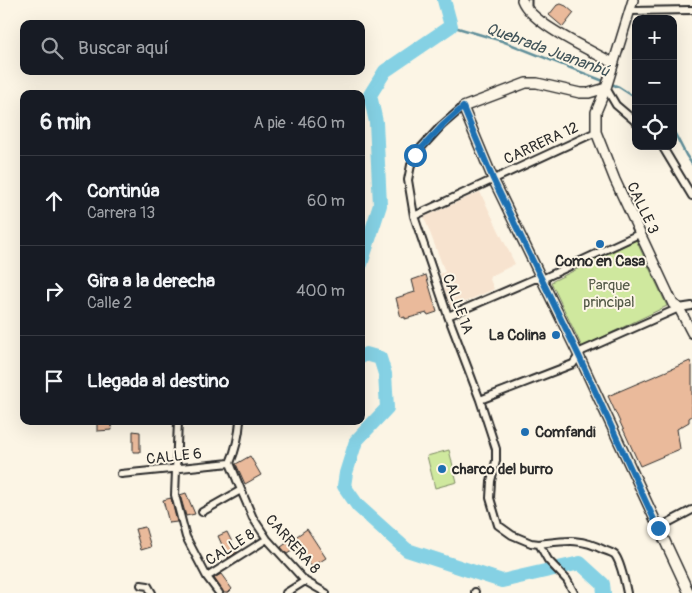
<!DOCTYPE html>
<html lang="es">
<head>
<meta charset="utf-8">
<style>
  body { margin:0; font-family:Pangolin,sans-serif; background:#242831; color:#f1f3f6 }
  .controls { position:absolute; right:15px; top:15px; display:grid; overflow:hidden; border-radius:10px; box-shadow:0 5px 20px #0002 }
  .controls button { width:45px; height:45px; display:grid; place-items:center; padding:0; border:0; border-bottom:1px solid #363941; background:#171b24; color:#f1f3f6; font:25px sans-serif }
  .stop { position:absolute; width:15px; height:15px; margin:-11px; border:4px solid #1f6fb2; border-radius:50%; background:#fff }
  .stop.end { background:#1f6fb2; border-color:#fff; box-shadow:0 1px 5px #0008 }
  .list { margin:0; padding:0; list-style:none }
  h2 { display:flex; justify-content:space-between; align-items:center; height:65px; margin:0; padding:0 20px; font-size:21px }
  h2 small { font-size:16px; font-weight:400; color:#9ea1a6 }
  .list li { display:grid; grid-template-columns:32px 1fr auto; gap:15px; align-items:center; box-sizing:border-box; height:90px; padding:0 20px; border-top:1px solid #363941 }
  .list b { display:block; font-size:19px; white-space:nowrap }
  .list p { margin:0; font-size:16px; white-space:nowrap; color:#9ea1a6 }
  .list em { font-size:16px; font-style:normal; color:#9ea1a6 }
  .icon { flex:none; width:28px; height:28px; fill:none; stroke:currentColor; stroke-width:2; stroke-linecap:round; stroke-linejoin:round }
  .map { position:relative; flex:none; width:692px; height:593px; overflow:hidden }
  .search { position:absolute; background:#171b24; box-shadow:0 5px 20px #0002; left:20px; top:20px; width:345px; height:55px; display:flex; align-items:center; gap:12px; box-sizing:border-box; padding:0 18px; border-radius:10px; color:#9ea1a6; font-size:19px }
  .panel { position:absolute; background:#171b24; box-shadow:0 5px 20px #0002; left:20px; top:90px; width:345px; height:335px; border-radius:10px }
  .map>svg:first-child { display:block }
  .built { fill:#f7e3cf }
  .green { fill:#cfe89e; stroke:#7d8a64 }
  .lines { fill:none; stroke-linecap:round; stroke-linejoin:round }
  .stream { stroke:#618f9a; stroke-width:2.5 }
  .river { stroke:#85d1e4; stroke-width:14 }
  .building { fill:#eaba9b; stroke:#2b2b2b }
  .lane-casing { stroke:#2b2b2b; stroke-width:7 }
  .street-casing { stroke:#2b2b2b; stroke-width:10 }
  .secondary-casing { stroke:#2b2b2b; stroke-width:12 }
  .lane { stroke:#fcf5e5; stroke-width:3 }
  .street { stroke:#fcf5e5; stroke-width:6 }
  .secondary { stroke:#fcf5e5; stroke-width:9 }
  .route { stroke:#1f6fb2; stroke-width:6 }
  .poi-dot { fill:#1f6fb2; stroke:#fcf5e5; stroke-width:2 }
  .labels { text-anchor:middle; stroke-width:4; stroke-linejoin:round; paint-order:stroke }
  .street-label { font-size:15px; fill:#2b2b2b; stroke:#fcf5e5 }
  .poi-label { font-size:15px; font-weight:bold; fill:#2b2b2b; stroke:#fcf5e5; text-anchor:start }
  .park-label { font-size:15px; fill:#545a48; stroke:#fcf5e5 }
  .water-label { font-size:16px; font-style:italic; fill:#425459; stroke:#fcf5e5 }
</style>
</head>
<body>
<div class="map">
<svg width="692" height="593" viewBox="0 0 692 593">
  <rect width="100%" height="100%" fill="#fcf5e5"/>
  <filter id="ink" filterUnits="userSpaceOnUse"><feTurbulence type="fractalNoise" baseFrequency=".02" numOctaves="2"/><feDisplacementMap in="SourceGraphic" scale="10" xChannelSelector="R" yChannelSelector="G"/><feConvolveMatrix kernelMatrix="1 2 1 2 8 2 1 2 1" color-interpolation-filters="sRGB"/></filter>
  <g filter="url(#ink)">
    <path class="built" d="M480 192 515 264 489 277 494 289 451 308 440 274 445 272 424 217Z"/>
    <path class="green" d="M636 240 667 306 582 347 551 282Z
      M449 450 457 482 435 488 427 456Z"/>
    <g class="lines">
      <path class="stream" d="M451 26 502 41 606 82
        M611 84 619 87 636 98
        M673 130 686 155 692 164"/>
      <path class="river" d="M361 264 380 205 376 122 370 95 385 71 451 26 444 0
        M361 357 366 354 380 358 385 374 387 408 356 441 346 473 344 486 358 506 407 550 502 581 580 563 603 584 604 593"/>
    </g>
    <path class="building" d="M561 4 566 6 574 13 563 27 549 15 557 5Z
      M426 275 437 312 428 315 427 313 405 319V317L401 318 396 298 415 292 412 280Z
      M690 361 692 366V416L689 418V422L677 429 680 449 640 466 608 396Z
      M97 421H111L112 430 97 431Z
      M133 431 140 432V452H133Z
      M250 456 261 475 245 484 236 464Z
      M186 493 195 514 186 516 180 495Z
      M171 498 177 522 169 523 163 500Z
      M145 527 151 547 141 550 135 529Z
      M307 529 326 558 312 567 306 559 303 561 295 549 287 554 281 547Z
      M227 532 237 552 228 558 218 536Z
      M221 574 232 589 228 593H224L214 578Z"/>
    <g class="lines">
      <defs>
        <path id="lane" d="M529 8V0"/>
        <path id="street" d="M631 11 692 10
          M606 88 616 105 636 122
          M463 107 441 126 418 151 411 165 408 180 414 216 448 316 480 400 496 449V461L491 481 490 498 498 525 512 535 531 543 539 544 548 560 567 580 574 593
          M662 146 692 196
          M414 216 596 132
          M448 316 534 279H542L639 234
          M480 400 573 364 582 351 679 308 692 306
          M178 421 175 495 186 537 207 577 219 593
          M240 421C239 436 236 449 230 463L241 490 253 518 267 539 305 581 326 593
          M121 474 230 463
          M202 512 241 490
          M658 528 692 510
          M539 544C564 541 580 537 604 550 607 551 613 553 615 555 621 563 625 583 627 593
          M207 577 267 539
          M141 585 148 586 152 593
          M475 592V593
          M286 593 305 581"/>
        <path id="secondary" d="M522 0C531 24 590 50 613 63
          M633 0 606 88 596 112V132L615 180 673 304 679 308 692 333
          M606 88 589 93H580L537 83H526L463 107 493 179 579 356 689 593"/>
      </defs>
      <use href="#lane" class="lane-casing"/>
      <use href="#street" class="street-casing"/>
      <use href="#secondary" class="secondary-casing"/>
      <use href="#lane" class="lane"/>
      <use href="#street" class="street"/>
      <use href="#secondary" class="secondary"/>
    </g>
  </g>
  <g class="lines" filter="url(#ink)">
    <path class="route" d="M415 155 442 126 463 107 493 179 579 356 658 528"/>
  </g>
  <g class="poi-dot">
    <circle cx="600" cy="244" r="5"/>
    <circle cx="556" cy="335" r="5"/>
    <circle cx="525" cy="432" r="5"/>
    <circle cx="442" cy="469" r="5"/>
  </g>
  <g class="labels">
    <g class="street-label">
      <text transform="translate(541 143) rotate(-25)" y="5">CARRERA 12</text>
      <text transform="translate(643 208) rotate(65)" y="5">CALLE 3</text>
      <text transform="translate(458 304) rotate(70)" y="5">CALLE 1A</text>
      <text transform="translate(174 456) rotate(-6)" y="5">CALLE 6</text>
      <text transform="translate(293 544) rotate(48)" y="5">CARRERA 8</text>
      <text transform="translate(230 547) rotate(-32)" y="5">CALLE 8</text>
    </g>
    <g class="poi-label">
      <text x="600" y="266" text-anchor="middle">Como en Casa</text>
      <text x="546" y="340" text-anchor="end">La Colina</text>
      <text x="535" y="437">Comfandi</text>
      <text x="452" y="474">charco del burro</text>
    </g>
    <g class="park-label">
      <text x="609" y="290">Parque<tspan x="609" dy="17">principal</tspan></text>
    </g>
    <g class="water-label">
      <text transform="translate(548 49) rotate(20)" y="6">Quebrada Juananbú</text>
    </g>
  </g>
</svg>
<div class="controls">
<button>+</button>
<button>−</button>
<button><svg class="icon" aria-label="locate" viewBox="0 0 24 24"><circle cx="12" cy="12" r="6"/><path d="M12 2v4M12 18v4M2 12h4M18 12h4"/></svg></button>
</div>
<div class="stop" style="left:415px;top:155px"></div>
<div class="stop end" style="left:658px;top:528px"></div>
<div class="search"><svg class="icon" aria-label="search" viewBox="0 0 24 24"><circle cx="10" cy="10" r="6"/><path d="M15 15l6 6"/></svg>Buscar aquí</div>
<section class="panel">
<h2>6 min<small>A pie · 460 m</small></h2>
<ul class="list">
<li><svg class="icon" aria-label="ahead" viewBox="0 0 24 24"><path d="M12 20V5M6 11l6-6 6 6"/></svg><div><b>Continúa</b><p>Carrera 13</p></div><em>60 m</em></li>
<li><svg class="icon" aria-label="right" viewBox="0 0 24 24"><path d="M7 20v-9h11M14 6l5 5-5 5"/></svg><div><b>Gira a la derecha</b><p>Calle 2</p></div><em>400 m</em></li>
<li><svg class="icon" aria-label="arrive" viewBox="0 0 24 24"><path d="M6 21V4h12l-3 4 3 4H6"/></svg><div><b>Llegada al destino</b></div></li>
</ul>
</section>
</div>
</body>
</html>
